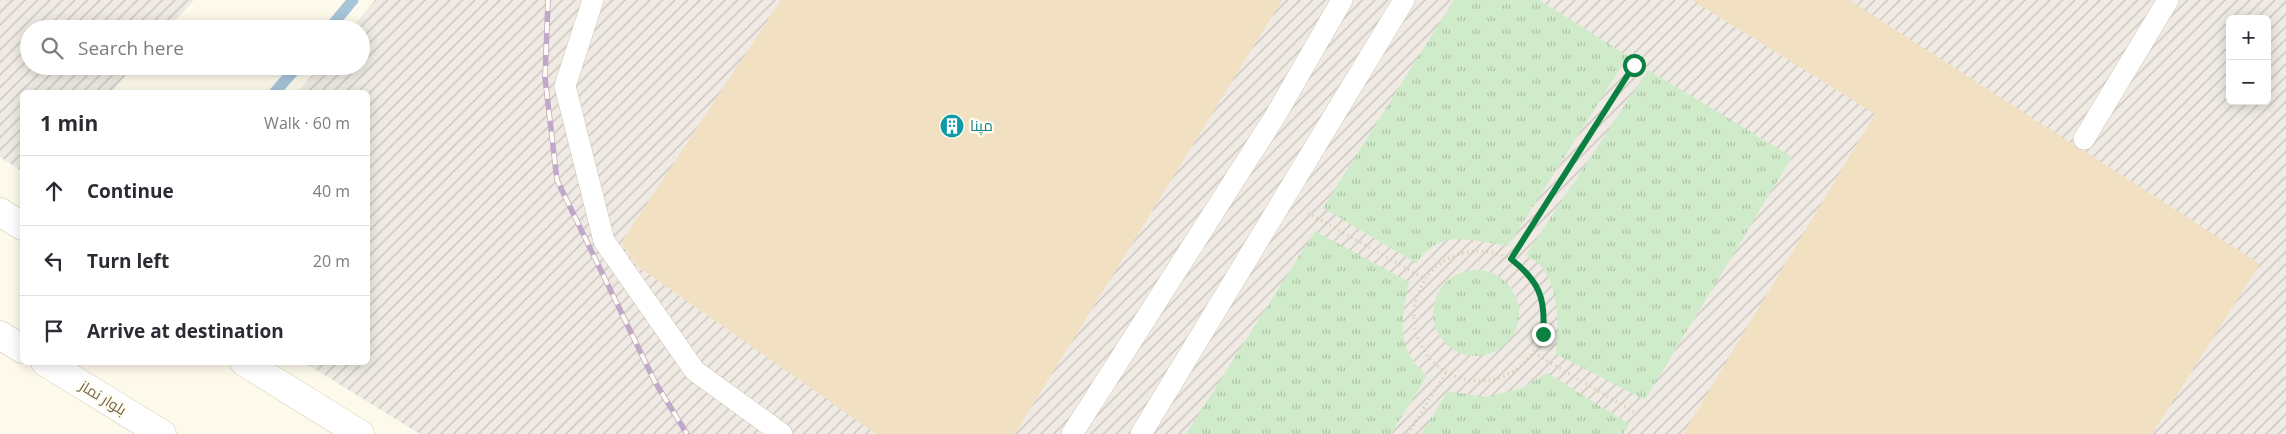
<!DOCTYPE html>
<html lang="en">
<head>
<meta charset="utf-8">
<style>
  body { margin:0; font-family:"Open Sans",Cairo,sans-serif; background:#f2f2f3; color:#2b2b33 }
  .controls { position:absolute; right:15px; top:15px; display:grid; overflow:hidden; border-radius:8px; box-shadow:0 2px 12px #0003 }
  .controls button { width:45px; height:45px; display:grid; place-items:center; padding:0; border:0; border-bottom:1px solid #e1e1e2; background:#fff; color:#2b2b33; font:25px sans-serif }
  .stop { position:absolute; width:15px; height:15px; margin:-11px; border:4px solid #0b8043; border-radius:50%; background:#fff }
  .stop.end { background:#0b8043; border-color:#fff; box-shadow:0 1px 5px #0008 }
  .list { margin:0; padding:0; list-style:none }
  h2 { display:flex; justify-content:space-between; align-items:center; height:65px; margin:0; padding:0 20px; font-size:21px }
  h2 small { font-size:16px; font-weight:400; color:#7c7c81 }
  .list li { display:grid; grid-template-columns:32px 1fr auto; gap:15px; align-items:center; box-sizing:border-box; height:70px; padding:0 20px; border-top:1px solid #e1e1e2 }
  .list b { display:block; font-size:19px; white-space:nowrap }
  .list em { font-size:16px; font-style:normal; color:#7c7c81 }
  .icon { flex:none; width:28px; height:28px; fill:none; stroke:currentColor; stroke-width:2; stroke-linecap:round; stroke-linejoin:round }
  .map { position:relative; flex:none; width:2286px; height:434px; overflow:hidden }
  .search { position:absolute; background:#fff; box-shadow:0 2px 12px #0003; left:20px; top:20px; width:350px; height:55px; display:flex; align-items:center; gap:12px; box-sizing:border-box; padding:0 18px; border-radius:28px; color:#7c7c81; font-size:19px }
  .panel { position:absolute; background:#fff; box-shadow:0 2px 12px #0003; left:20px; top:90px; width:350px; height:275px; border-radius:8px }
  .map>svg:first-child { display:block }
  .industrial { fill:url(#industrial-furrows); fill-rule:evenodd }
  .grass { fill:url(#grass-tufts) }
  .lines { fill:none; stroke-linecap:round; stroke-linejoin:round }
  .stream { stroke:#a5c5d9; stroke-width:11 }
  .building { fill:#f2e0c3 }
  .lane-casing { stroke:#d0c5b0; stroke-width:22 }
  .secondary-casing { stroke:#d3c6ae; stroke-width:29 }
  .path { stroke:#d8c4a5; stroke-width:3; stroke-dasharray:1 4; stroke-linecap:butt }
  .lane { stroke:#fff; stroke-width:21 }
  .secondary { stroke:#fff; stroke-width:28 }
  .rail-casing { stroke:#c1a8c8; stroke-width:5.5 }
  .rail { stroke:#fffdf2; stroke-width:4; stroke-dasharray:11; stroke-linecap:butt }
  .route { stroke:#0b8043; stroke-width:6 }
  .labels { text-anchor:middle; stroke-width:4.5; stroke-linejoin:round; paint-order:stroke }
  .culture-label { font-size:15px; fill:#0d838f; stroke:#fffdf2; text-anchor:start }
  .street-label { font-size:15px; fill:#79674d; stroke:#fffdf2 }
</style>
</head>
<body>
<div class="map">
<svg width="2286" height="434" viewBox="0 0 2286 434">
  <defs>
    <pattern id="industrial-furrows" width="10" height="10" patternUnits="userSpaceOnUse" patternTransform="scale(1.25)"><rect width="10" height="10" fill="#efebe4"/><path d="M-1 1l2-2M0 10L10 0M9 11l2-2" fill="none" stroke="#c6c2bb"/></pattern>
    <pattern id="grass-tufts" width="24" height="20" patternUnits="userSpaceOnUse" patternTransform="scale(1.25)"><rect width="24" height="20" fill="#cfebc9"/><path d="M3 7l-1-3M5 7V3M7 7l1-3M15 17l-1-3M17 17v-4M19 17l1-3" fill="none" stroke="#adc2a5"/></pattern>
  </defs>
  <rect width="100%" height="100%" fill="#fdfaeb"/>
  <path class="industrial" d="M0 0H194L168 29H29V66H134L111 92H22V171L0 157Z
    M375 0H2286V434H420L305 363 368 362V92H298L320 66H361V29H351ZM2230 19H2267V101H2230Z"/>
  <path class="grass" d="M1454 0H1539L1628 56 1508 246C1491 243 1461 236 1444 241 1432 244 1424 254 1416 263L1323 208Z
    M1648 70 1792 157 1645 400 1556 354C1559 326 1560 287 1539 264 1536 261 1530 258 1526 255Z
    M1315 231 1409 282C1404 304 1398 333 1409 354 1413 362 1421 369 1427 376L1391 434H1186Z
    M1433 313a43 43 0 1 1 86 0a43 43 0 1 1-86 0Z
    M1547 373 1629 424 1623 434H1421L1448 391 1487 397 1522 388Z"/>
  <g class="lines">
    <path class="stream" d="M329 29 353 0
      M275 92 298 66"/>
  </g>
  <path class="building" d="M781 0H1282L1015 434H876L637 266 621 243Z
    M1692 0H1849L2073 144 2077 149 2084 151 2260 264 2152 434H1683L1875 114Z"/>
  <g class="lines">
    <defs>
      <path id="lane" d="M593 0 565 86 604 241 695 371 782 434
        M2084 139 2168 0
        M1072 434 1274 118 1342 0
        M1141 434 1404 0"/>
      <path id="secondary" d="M0 212 22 226
        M0 335 22 349
        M45 362 162 434
        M244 362 360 434"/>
    </defs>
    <use href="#lane" class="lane-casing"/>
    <use href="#secondary" class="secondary-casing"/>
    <path class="path" d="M1308 213 1425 279
      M1414 316a65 65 0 1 1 130 0a65 65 0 1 1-130 0Z
      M1511 259 1634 65
      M1534 353 1637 414
      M1408 434 1446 372"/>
    <use href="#lane" class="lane"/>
    <use href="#secondary" class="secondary"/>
    <defs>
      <path id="rail" d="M548 0 545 78 557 180 655 382 687 434"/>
    </defs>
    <use href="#rail" class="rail-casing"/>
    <use href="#rail" class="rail"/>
  </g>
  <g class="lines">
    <path class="route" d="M1543 334C1546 298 1539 281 1511 259L1634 65"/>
  </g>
  <defs>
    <symbol id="building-disc" viewBox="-11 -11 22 22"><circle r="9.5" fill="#0f9aa8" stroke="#fffdf2"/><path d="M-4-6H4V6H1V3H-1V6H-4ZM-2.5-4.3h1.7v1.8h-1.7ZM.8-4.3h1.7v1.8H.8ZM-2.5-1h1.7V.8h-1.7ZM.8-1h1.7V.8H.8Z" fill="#fff"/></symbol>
  </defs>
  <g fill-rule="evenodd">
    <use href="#building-disc" x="938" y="112" width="28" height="28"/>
  </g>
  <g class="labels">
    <g class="culture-label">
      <text x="970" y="131">مپنا</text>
    </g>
    <g class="street-label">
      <text transform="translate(103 398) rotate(32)" y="5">بلوار نماز</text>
    </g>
  </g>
</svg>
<div class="controls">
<button>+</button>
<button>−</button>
</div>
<div class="stop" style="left:1634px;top:65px"></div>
<div class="stop end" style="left:1543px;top:334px"></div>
<div class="search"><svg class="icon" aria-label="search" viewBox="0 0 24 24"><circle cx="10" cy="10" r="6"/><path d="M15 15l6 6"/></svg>Search here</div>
<section class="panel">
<h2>1 min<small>Walk · 60 m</small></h2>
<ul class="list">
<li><svg class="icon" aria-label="ahead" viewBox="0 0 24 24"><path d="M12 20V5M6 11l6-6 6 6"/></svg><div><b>Continue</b></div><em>40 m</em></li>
<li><svg class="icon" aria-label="left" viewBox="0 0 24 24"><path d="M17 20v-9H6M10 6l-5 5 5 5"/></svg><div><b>Turn left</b></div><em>20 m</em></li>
<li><svg class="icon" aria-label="arrive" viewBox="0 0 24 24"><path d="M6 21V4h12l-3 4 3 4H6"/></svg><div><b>Arrive at destination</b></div></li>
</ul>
</section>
</div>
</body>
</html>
